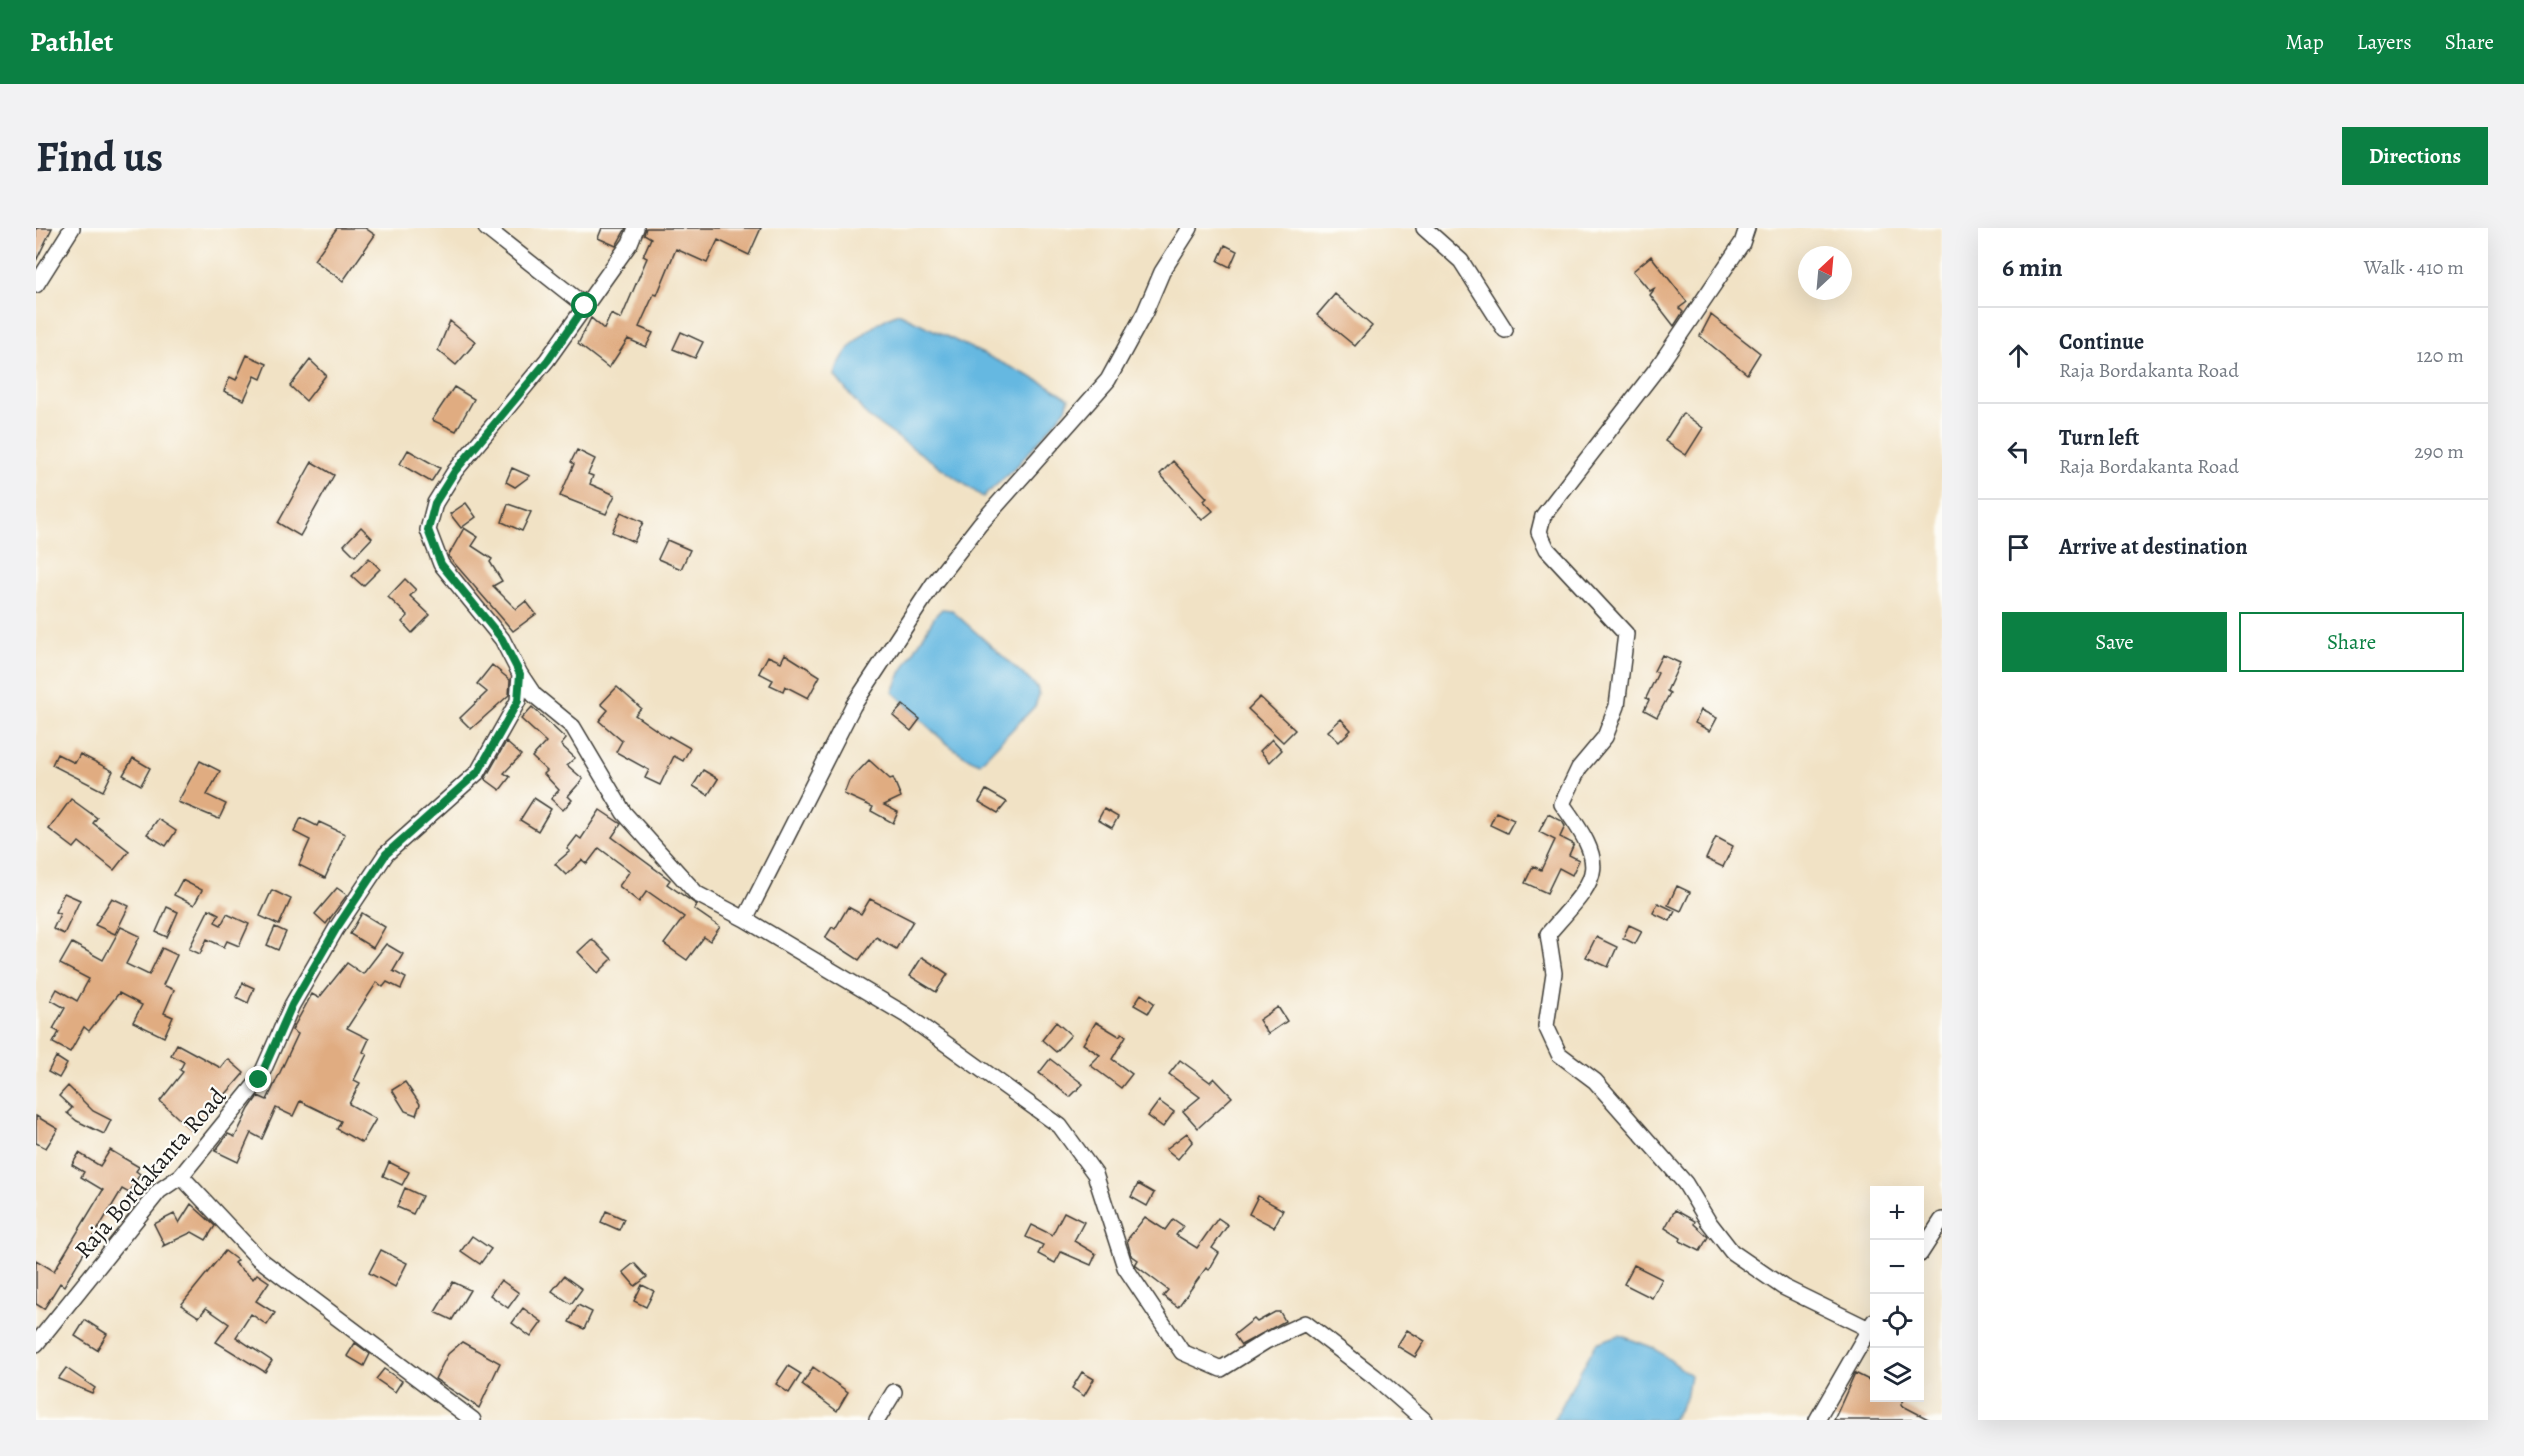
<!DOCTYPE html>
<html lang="en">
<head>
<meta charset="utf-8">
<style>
  body { margin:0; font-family:Alegreya,serif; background:#f2f2f3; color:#1f2937 }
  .controls { position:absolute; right:18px; bottom:18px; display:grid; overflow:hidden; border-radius:0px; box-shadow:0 6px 24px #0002 }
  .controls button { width:54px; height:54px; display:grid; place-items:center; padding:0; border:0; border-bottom:2px solid #e0e1e3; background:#fff; color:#1f2937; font:30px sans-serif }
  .compass { position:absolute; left:1762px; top:18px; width:54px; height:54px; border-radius:50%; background:#fff; box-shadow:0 6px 24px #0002; rotate:26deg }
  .stop { position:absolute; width:18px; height:18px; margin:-14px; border:4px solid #0b8043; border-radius:50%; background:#fff }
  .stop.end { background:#0b8043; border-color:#fff; box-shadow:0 2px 6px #0008 }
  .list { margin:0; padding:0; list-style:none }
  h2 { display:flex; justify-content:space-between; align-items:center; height:78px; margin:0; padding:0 24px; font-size:26px }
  h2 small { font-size:20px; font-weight:400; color:#747a83 }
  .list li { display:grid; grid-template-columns:39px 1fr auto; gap:18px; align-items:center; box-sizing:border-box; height:96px; padding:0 24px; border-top:2px solid #e0e1e3 }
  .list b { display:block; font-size:22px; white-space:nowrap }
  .list p { margin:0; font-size:20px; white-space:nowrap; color:#747a83 }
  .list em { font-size:20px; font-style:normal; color:#747a83 }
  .actions { display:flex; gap:12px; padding:18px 24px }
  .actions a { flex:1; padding:14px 0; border:2px solid #0b8043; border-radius:0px; text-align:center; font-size:21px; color:#0b8043 }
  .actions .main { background:#0b8043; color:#fff }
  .icon { flex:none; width:33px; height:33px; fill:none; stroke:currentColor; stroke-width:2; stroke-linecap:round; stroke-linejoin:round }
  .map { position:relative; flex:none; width:1906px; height:1192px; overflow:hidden; border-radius:0px }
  header { display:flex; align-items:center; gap:36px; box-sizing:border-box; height:84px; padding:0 30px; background:#0b8043; color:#fff }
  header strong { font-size:28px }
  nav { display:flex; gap:33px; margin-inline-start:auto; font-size:21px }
  .intro { display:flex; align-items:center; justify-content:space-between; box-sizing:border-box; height:144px; padding:0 36px }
  h1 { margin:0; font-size:42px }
  .button { padding:15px 27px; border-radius:0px; background:#0b8043; color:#fff; font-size:21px; font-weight:700 }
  main { display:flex; gap:36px; padding:0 36px }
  aside { flex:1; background:#fff; border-radius:0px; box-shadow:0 6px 24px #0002 }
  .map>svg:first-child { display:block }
  .water { fill:#65b8e1; stroke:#406a7e; stroke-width:1.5 }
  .building { fill:#e0ac81 }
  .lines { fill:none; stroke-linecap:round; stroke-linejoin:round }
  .minor-casing { stroke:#3c3a35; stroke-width:18 }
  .minor { stroke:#fff; stroke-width:15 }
  .route { stroke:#0b8043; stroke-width:8 }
  .labels { text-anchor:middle; stroke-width:4.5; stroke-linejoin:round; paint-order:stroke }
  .street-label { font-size:24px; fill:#1c1c1c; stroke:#fdfcf7 }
</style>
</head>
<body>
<header>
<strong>Pathlet</strong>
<nav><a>Map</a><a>Layers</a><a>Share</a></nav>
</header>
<div class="intro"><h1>Find us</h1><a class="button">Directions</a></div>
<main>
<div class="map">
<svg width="1906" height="1192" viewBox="0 0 1906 1192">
  <rect width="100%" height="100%" fill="#fdfcf7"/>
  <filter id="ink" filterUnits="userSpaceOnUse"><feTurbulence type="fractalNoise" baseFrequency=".0167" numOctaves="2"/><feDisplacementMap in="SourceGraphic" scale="12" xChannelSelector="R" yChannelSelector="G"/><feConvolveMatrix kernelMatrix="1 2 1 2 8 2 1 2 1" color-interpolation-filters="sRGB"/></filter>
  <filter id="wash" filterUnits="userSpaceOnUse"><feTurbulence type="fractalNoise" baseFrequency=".008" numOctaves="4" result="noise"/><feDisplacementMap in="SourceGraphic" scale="24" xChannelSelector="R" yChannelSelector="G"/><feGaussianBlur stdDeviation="1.35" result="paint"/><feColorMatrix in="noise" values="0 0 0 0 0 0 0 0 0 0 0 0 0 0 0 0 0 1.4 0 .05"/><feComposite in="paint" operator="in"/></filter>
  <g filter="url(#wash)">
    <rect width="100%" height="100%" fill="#f1e2c5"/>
    <path class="water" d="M862 85 1010 156 1033 170 1030 181 980 239 947 269 831 188 799 148C805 120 836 96 862 85Z
      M906 381 915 382 1001 459 1003 467 999 478 944 535C911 523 883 488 857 464L865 445 899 388Z
      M1583 1107 1618 1120 1654 1147 1650 1170 1636 1192H1518L1560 1115Z"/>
    <g id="blocks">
      <path class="building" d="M0 0H16L0 33Z
        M301 0H329L339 7 307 53 278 32Z
        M566 0H590L580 18 562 10Z
        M610 0H725L713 27 682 12 671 35 640 21 621 67 618 66 603 99 617 105 610 119 592 111 573 140 542 116 555 90 568 101 575 86 585 91 611 30 607 28 615 10 608 6Z
        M1189 17 1201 23 1194 39 1182 33Z
        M1615 28 1651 74 1643 80 1647 84 1638 98 1614 67 1619 60 1614 63 1597 43Z
        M1299 66 1336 98 1319 118 1281 87Z
        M1675 87 1724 125 1711 146 1664 108Z
        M414 93 440 114 420 137 402 122Z
        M645 104 667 114 659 130 637 121Z
        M211 127 231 136 225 151 219 148 208 172 188 163 194 149 200 152Z
        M274 132 290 147 270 173 254 158Z
        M418 159 438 171 420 203 396 192Z
        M1647 185 1667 200 1650 227 1629 213Z
        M372 222 404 240 395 254 364 236Z
        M541 222 559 231 552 246 557 248 554 256 579 267 570 286 524 268 538 236 535 234Z
        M1137 233 1171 270 1168 273 1177 283 1166 292 1124 246Z
        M276 234 298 247 264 308 242 295Z
        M476 240 494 248 479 259 470 254Z
        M430 275 440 289 425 300 414 286Z
        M472 276 495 284 486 303 466 294Z
        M585 284 607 294 598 314 576 304Z
        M325 299 336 310 319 328 308 317Z
        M428 300 442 309 436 318 456 331 454 334 466 353 457 358 480 381 490 373 500 386 477 403 412 328Z
        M631 312 654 322 645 341 622 331Z
        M333 330 344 341 327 358 316 348Z
        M369 351 380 362 374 368 394 387 376 405 366 394 372 388 352 369Z
        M749 426 784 448 772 470 749 458 747 463 734 457 737 452 723 445 732 428 745 434Z
        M1626 427 1644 435 1631 463 1634 465 1621 489 1608 482 1613 472 1610 470 1622 445 1618 443Z
        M456 437 474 452 473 467 435 501 424 490 451 464 441 456Z
        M581 459 605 480 599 487 632 510 633 508 654 520 647 533 638 528 624 557 609 550 613 542 580 524 586 513 563 493 572 482 565 476Z
        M1224 469 1259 502 1247 514 1212 481Z
        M867 477 884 491 875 503 857 488Z
        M496 479 530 511 525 517 539 530 531 537 547 551 532 568 536 572 527 582 515 571 523 562 508 546 511 543 496 529 510 514 485 491Z
        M1665 482 1681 490 1674 503 1659 495Z
        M1305 491 1315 502 1303 514 1292 503Z
        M1236 511 1246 522 1234 534 1224 523Z
        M470 514 485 527 468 545 474 549 464 562 449 551Z
        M21 526 39 535 44 526 77 543 67 563 16 537Z
        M97 530 114 540 105 557 87 547Z
        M833 532 854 551 857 550 865 569 848 577 862 584 857 595 835 583 837 579 808 566 813 553Z
        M164 533 184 543 171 567 190 576 183 591 142 574Z
        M667 542 682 551 672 567 657 558Z
        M950 562 971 574 962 585 943 574Z
        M498 570 515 581 502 603 484 592Z
        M35 571 61 590 57 595 93 623 78 642 43 614 38 620 13 601Z
        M1068 581 1082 589 1076 600 1062 592Z
        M564 582 585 596 576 609 634 652 631 656 661 677 658 681 684 699 674 713 668 709 651 732 628 716 648 689 611 663 603 674 583 658 594 643 563 620 551 636 546 632 530 647 519 636 534 623 531 621 541 608 545 611Z
        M1460 584 1478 592 1471 605 1454 597Z
        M1512 586 1526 593 1529 598 1524 609 1538 616 1533 627 1543 632 1536 647 1523 640 1511 665 1489 655 1497 638 1505 642 1519 612 1503 604Z
        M265 590 281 598 283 594 309 606 289 650 263 637 274 612 258 604Z
        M122 591 140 603 130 618 111 606Z
        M1680 609 1697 618 1687 639 1670 631Z
        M146 652 166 662 158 677 138 667Z
        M1641 658 1654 664 1645 683 1632 677Z
        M301 660 311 667 290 696 279 686Z
        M236 662 255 671 243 697 224 688Z
        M28 665 44 672 28 706 17 701 24 686 19 684Z
        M76 670 93 678 79 706 59 697Z
        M834 671 877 693 860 721 840 709 823 732 789 710 796 699 799 701 812 679 825 686Z
        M1622 675 1639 683 1634 693 1617 685Z
        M131 679 142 684 131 709 120 704Z
        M173 681 183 686 179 694 185 697 191 686 213 696 203 718 191 713 188 719 171 711 164 726 153 721Z
        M326 685 349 699 337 720 314 706Z
        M1593 697 1606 703 1599 716 1587 710Z
        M85 699 104 708 90 736 113 747 126 720 141 727 127 757 138 762 128 785 137 789 128 809 97 794 106 777 83 765 53 803 48 799 34 824 17 815 23 804 17 801 29 780 15 772 21 761 41 773 53 751 24 736 36 715 67 732Z
        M239 699 250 704 242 722 231 717Z
        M1560 709 1581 719 1572 739 1550 729Z
        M556 711 576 731 562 745 542 724Z
        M350 716 367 726 357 743 370 750 365 761 351 754 347 759 341 754 311 800 333 811 327 824 331 826 318 852 324 855 313 876 340 891 326 915 301 901 305 893 264 873 257 888 240 880 226 911 215 905 202 934 179 923 192 906 199 909 213 881 222 868 231 872 262 806 256 802 276 766 283 770 311 735 327 746Z
        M886 729 912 746 900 764 874 748Z
        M207 755 218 760 212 775 200 769Z
        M1105 766 1118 775 1112 785 1098 777Z
        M1242 779 1251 793 1232 806 1223 792Z
        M1020 794 1035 807 1020 824 1006 812Z
        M1060 794 1083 808 1086 805 1090 808 1076 831 1096 846 1085 860 1054 837 1064 827 1047 816Z
        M141 816 185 840 192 831 208 845 157 904 124 873 147 844 144 842 148 834 135 827Z
        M20 829 31 836 23 850 12 844Z
        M1014 831 1047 856 1034 869 1003 845Z
        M1144 832 1174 854 1178 850 1196 869 1162 900 1147 883 1164 869 1133 846Z
        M369 854 384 876 380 887 369 883 356 862Z
        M32 858 57 883 75 892 68 906 41 893 31 885 36 880 23 868Z
        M1123 873 1138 884 1127 899 1112 888Z
        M0 888 22 901 10 920 0 915Z
        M1151 905 1157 913 1142 931 1130 921Z
        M74 922 103 939 100 943 104 946 93 965 86 961 28 1058 24 1055 8 1081 0 1076V1032L18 1043 67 962 45 949 48 944 36 937 43 925 64 938Z
        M353 934 373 944 366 957 347 948Z
        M1102 956 1118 965 1111 978 1095 969Z
        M369 960 386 968 377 986 361 979Z
        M1222 968 1247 982 1238 999 1213 986Z
        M155 976 179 998 170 1012 156 1004 127 1018 128 1016 118 996 138 986 143 995Z
        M1639 982 1659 993 1658 996 1672 1009 1664 1023 1644 1013 1645 1010 1629 1000Z
        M570 983 588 991 583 1002 565 994Z
        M1028 984 1048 994 1038 1013 1060 1026 1055 1037 1025 1024 1019 1035 1002 1026 1007 1017 990 1009 996 997 1016 1007Z
        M1109 989 1129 1002 1137 991 1147 998 1140 1007 1161 1020 1182 990 1192 997 1176 1020 1183 1025 1173 1042 1170 1040 1142 1079 1127 1068 1132 1062 1099 1037 1102 1032 1095 1027 1091 1012Z
        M436 1008 455 1021 444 1036 425 1023Z
        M345 1022 371 1035 359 1059 333 1045Z
        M189 1023 201 1032 198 1035 217 1051 221 1046 233 1054 220 1073 239 1085 231 1097 215 1086 200 1109 236 1133 229 1144 180 1114 193 1096 170 1080 163 1089 145 1077Z
        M598 1035 611 1049 599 1058 587 1044Z
        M1598 1037 1626 1051 1616 1070 1588 1056Z
        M528 1048 546 1061 535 1076 516 1063Z
        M465 1052 483 1065 472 1080 454 1067Z
        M417 1054 434 1062 416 1092 399 1084Z
        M606 1057 618 1063 610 1079 598 1073Z
        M542 1077 556 1084 548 1101 533 1094Z
        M487 1080 506 1094 495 1109 476 1095Z
        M1239 1084H1244L1249 1093 1205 1117 1198 1107 1218 1091 1221 1094Z
        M49 1092 71 1106 61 1122 39 1108Z
        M1371 1102 1389 1113 1379 1129 1361 1118Z
        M426 1114 464 1135 443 1180 399 1151 412 1126Z
        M319 1115 334 1126 328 1138 311 1128Z
        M752 1138 765 1146 753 1165 740 1156Z
        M777 1139 812 1164 801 1183 766 1157Z
        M30 1140 59 1160 56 1165 22 1151Z
        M348 1141 366 1153 359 1164 340 1151Z
        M1046 1144 1058 1151 1048 1168 1036 1160Z
        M1819 1145 1839 1155V1170H1869L1865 1177 1894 1192H1798Z"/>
    </g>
  </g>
  <g filter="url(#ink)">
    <use href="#blocks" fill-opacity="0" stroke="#3c3a35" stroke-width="1.5"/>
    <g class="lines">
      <defs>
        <path id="minor" d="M450 0 549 78
          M1388 0 1425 33 1469 102
          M1711 0 1706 15 1622 139 1507 288 1503 304 1511 321 1590 406 1581 478 1569 509 1543 540 1526 576C1575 643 1562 648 1512 706L1518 745 1510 798 1523 826 1559 853 1649 955 1672 993 1696 1024 1747 1059 1833 1101
          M0 57 36 0
          M484 446 498 467 537 499 588 585 661 666 709 691 817 478 898 355 944 296 1072 152 1109 84 1126 44 1154 0
          M709 691 870 787 1024 898 1059 946 1089 1039 1146 1124 1185 1141 1230 1113 1269 1095 1339 1149 1388 1192
          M145 948 222 1030 437 1192
          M1884 1026 1906 992
          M0 1116 123 963 145 948 223 852 256 777 300 701 350 626 442 544 482 473 484 446 466 411 405 336 392 302 399 275 419 243 511 132 594 15 600 0
          M841 1192 858 1164
          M1781 1192 1838 1093"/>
      </defs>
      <use href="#minor" class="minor-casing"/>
      <use href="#minor" class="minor"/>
    </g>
  </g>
  <g class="lines" filter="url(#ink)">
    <path class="route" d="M223 852 256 777 300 701 350 626 442 544 482 473 484 446 466 411 405 336 392 302 399 275 419 243 512 132 549 78"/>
  </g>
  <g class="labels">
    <g class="street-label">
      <text transform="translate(114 945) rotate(-49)" y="8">Raja Bordakanta Road</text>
    </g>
  </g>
</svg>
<div class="controls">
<button>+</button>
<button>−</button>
<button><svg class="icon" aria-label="locate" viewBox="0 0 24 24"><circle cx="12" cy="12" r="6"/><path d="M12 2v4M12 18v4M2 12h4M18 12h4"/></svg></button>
<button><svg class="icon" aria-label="layers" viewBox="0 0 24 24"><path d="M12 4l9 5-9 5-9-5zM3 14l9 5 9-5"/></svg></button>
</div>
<svg class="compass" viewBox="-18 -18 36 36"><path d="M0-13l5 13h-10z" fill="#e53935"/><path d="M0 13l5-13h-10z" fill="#747a83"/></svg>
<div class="stop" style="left:549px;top:78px"></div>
<div class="stop end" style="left:223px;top:852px"></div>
</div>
<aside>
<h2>6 min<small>Walk · 410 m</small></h2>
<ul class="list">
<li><svg class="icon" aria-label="ahead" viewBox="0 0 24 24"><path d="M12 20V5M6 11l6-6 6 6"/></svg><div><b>Continue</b><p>Raja Bordakanta Road</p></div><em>120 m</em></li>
<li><svg class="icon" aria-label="left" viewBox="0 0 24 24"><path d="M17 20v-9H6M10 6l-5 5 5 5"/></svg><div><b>Turn left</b><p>Raja Bordakanta Road</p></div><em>290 m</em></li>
<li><svg class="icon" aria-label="arrive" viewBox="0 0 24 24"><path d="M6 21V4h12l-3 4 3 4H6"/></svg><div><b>Arrive at destination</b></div></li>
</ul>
<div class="actions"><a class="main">Save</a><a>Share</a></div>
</aside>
</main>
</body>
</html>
